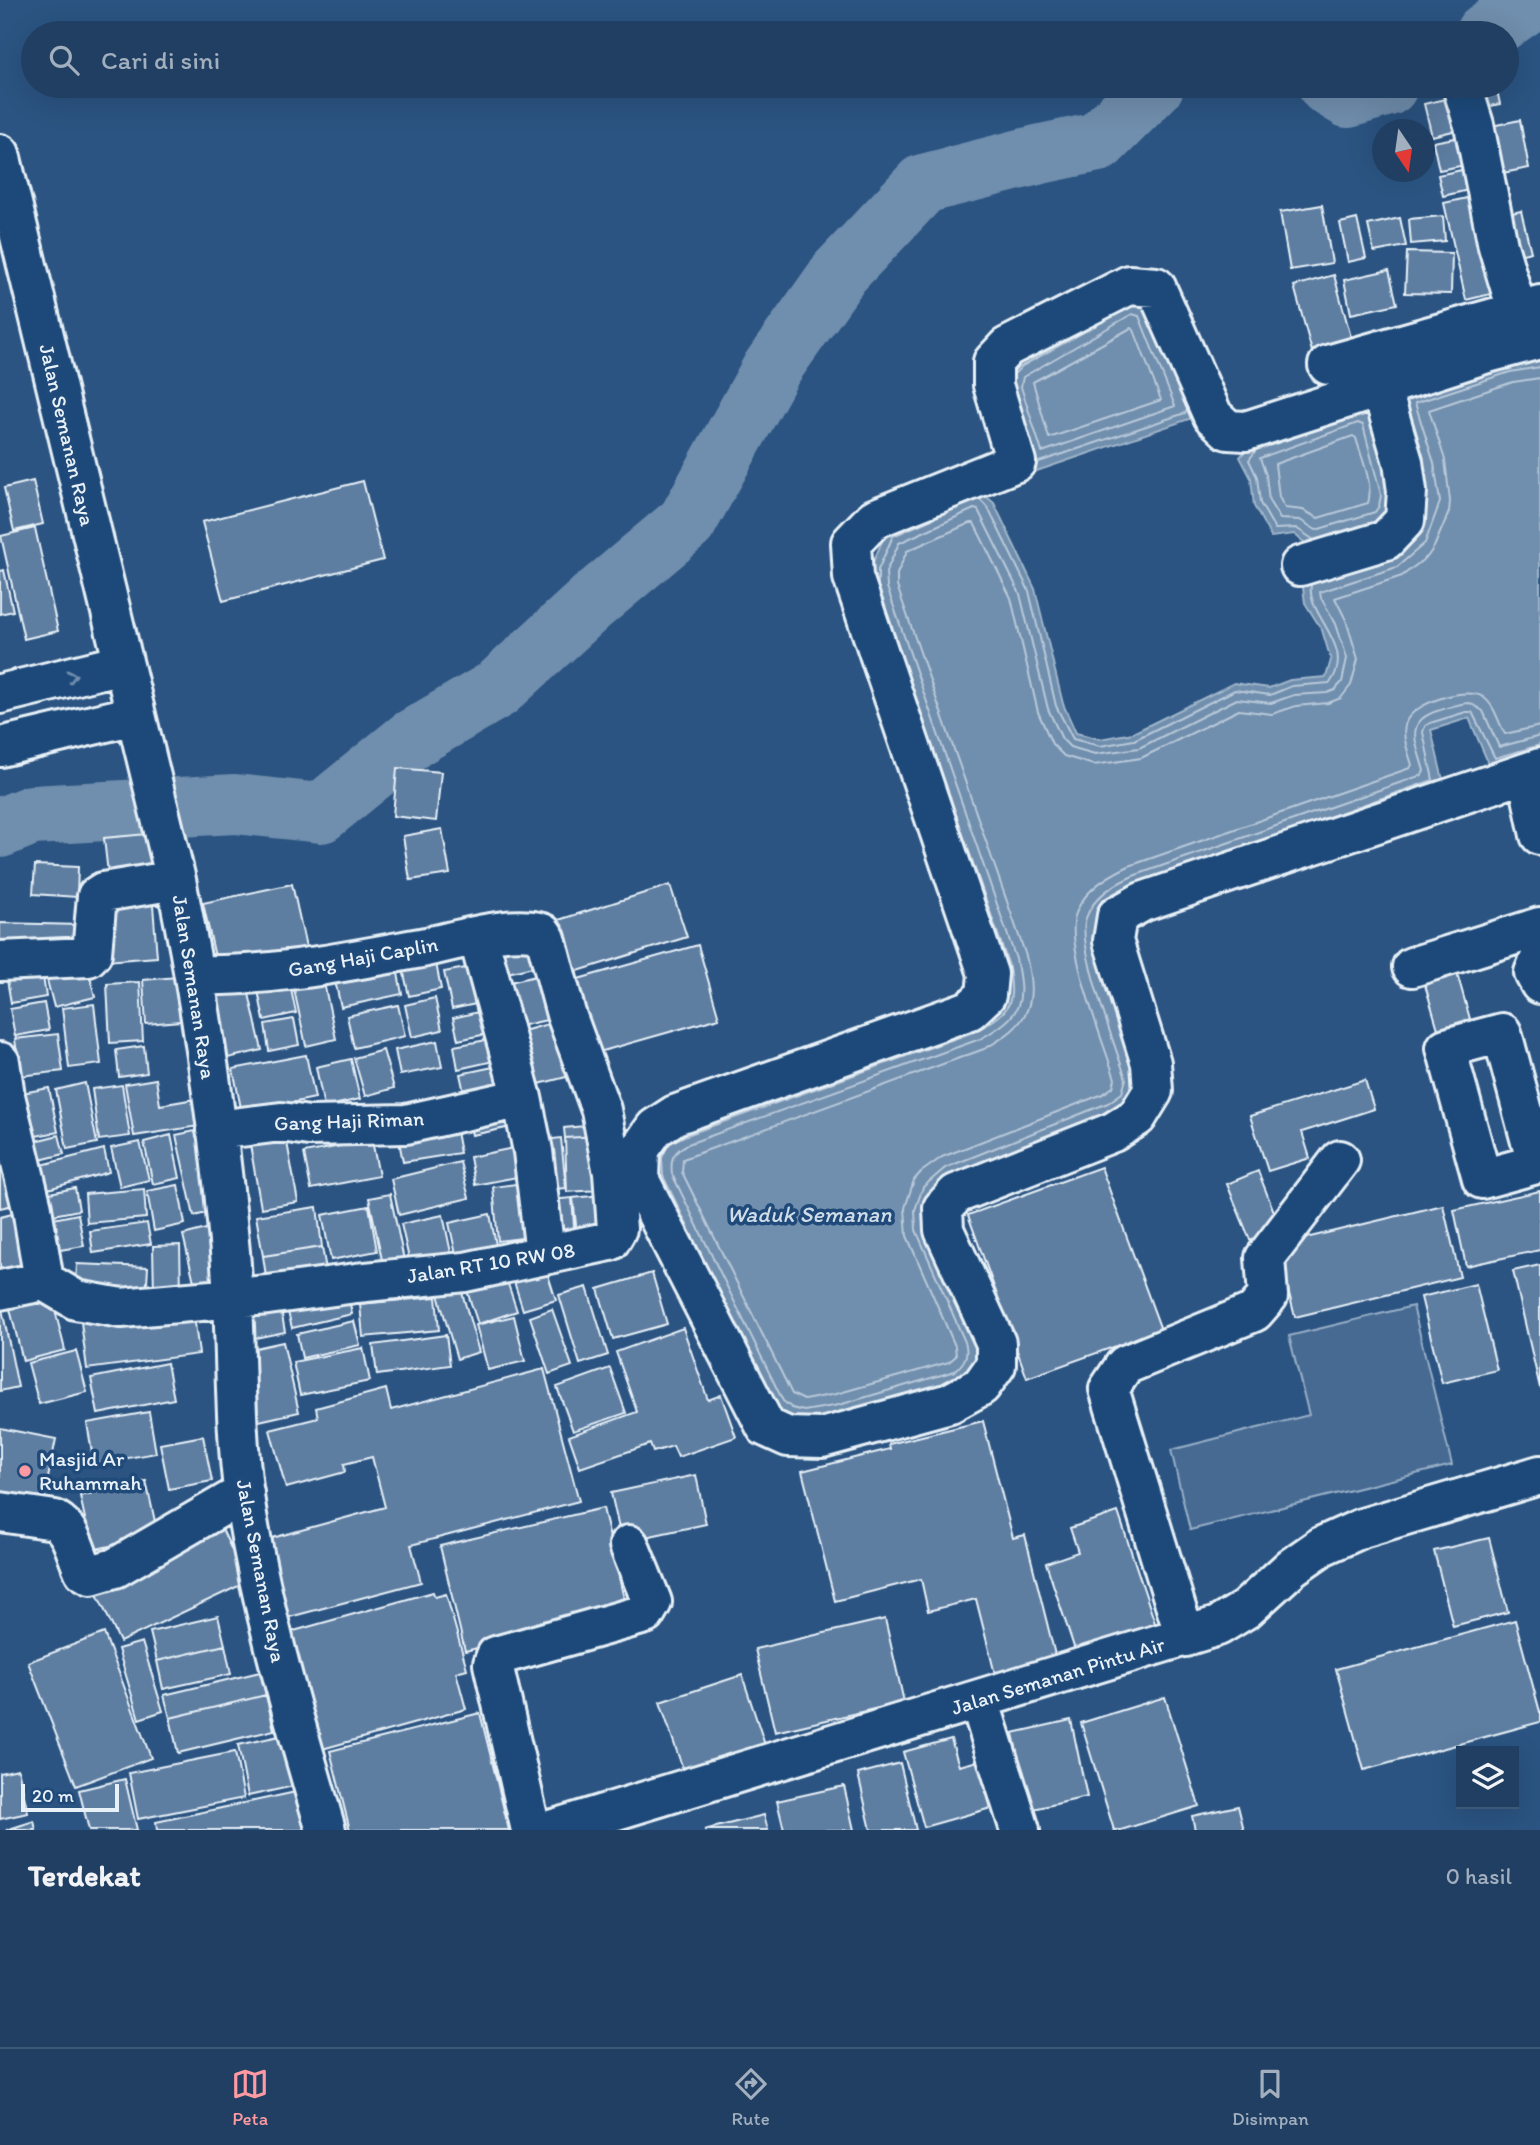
<!DOCTYPE html>
<html lang="id">
<head>
<meta charset="utf-8">
<style>
  body { margin:0; font-family:Itim,sans-serif; background:#284668; color:#f1f3f6 }
  .controls { position:absolute; right:21px; bottom:21px; display:grid; overflow:hidden; border-radius:0px; box-shadow:0 7px 28px #0002 }
  .controls button { width:63px; height:63px; display:grid; place-items:center; padding:0; border:0; border-bottom:2px solid #3d5877; background:#203f62; color:#f1f3f6; font:35px sans-serif }
  .compass { position:absolute; left:1372px; top:119px; width:63px; height:63px; border-radius:50%; background:#203f62; box-shadow:0 7px 28px #0002; rotate:167deg }
  .scale { position:absolute; left:21px; bottom:18px; width:98px; box-sizing:border-box; padding-left:7px; border:4px solid #e8f1f8; border-top:0; font-size:19px; line-height:24px; white-space:nowrap; color:#e8f1f8; -webkit-text-stroke:5px #1f4a7a; paint-order:stroke }
  .list { margin:0; padding:0; list-style:none }
  h2 { display:flex; justify-content:space-between; align-items:center; height:91px; margin:0; padding:0 28px; font-size:30px }
  h2 small { font-size:23px; font-weight:400; color:#a2afbe }
  .icon { flex:none; width:38px; height:38px; fill:none; stroke:currentColor; stroke-width:2; stroke-linecap:round; stroke-linejoin:round }
  .map { position:relative; flex:none; width:1540px; height:1830px; overflow:hidden }
  .search { position:absolute; background:#203f62; box-shadow:0 7px 28px #0002; left:21px; right:21px; top:21px; height:77px; display:flex; align-items:center; gap:18px; box-sizing:border-box; padding:0 24px; border-radius:38px; color:#a2afbe; font-size:26px }
  .sheet { height:217px; background:#203f62 }
  nav { display:flex; justify-content:space-around; align-items:center; box-sizing:border-box; height:98px; border-top:2px solid #3d5877; background:#203f62; font-size:19px; color:#a2afbe }
  nav a { display:grid; justify-items:center; gap:4px }
  nav .on { color:#ff9aa2 }
  .map>svg:first-child { display:block }
  .green { fill:#476b93; stroke:#98aec6; stroke-width:2 }
  .water { fill:#708ead; stroke:#a0b6cb; stroke-width:2 }
  .lines { fill:none; stroke-linecap:round; stroke-linejoin:round }
  .shore { stroke:#b8c9da; stroke-width:2 }
  .river { stroke:#708ead; stroke-width:60 }
  .building { fill:#5d7da1; stroke:#e8f1f8; stroke-width:2 }
  .minor-casing { stroke:#e8f1f8; stroke-width:44 }
  .minor { stroke:#1f4a7a; stroke-width:38 }
  .oneway { stroke:#6f8dac }
  .poi-dot { fill:#ff9aa2; stroke:#1f4a7a; stroke-width:2.5 }
  .labels { text-anchor:middle; stroke-width:7; stroke-linejoin:round; paint-order:stroke }
  .street-label { font-size:21px; fill:#e8f1f8; stroke:#1f4a7a }
  .poi-label { font-size:21px; fill:#e8f1f8; stroke:#1f4a7a; text-anchor:start }
  .water-label { font-size:23px; font-style:italic; fill:#d0dde9; stroke:#1f4a7a }
</style>
</head>
<body>
<div class="map">
<svg width="1540" height="1830" viewBox="0 0 1540 1830">
  <rect width="100%" height="100%" fill="#2b5482"/>
  <filter id="ink" filterUnits="userSpaceOnUse"><feTurbulence type="fractalNoise" baseFrequency=".0143" numOctaves="2"/><feDisplacementMap in="SourceGraphic" scale="14" xChannelSelector="R" yChannelSelector="G"/><feConvolveMatrix kernelMatrix="1 2 1 2 8 2 1 2 1" color-interpolation-filters="sRGB"/></filter>
  <g filter="url(#ink)">
    <path class="green" d="M1413 1306 1452 1465 1190 1530 1171 1450 1309 1415 1289 1336Z"/>
    <path class="water" d="M1149 299 1198 416 1031 473 1005 388 1007 370 1017 361 1118 305Z
      M1540 352V751L1490 767 1469 718 1431 730 1444 784 1113 905 1143 1080 1136 1103 953 1181 984 1352 964 1385 803 1427 771 1412 656 1178 655 1156 663 1139 995 1011 1006 995 1002 965 870 569 887 530 979 490 994 503 1035 589 1063 704 1076 733 1100 739 1133 733 1234 683 1269 688 1290 680 1326 677 1331 660 1322 630 1305 603 1302 580 1391 552 1394 393Z
      M1372 401 1397 495 1384 526 1311 548 1294 534 1271 537 1254 506 1251 478 1240 457 1251 444Z"/>
    <g class="lines">
      <path class="shore" d="M1132 314 1139 316 1175 406 1042 452 1021 387 1023 377Z
        M1131 328 1134 330 1161 400 1049 438 1033 382Z
        M1540 367 1510 372 1415 403 1434 463 1440 502 1425 543 1397 567 1320 592 1321 598 1336 624 1347 658 1342 682 1335 690 1327 693 1294 695 1271 703 1237 699 1139 748 1095 754 1070 747 1062 739 1048 709 1020 594 978 510 974 509 899 543 886 572 887 587 1016 959C1026 1005 1021 1016 980 1039L688 1144C673 1152 670 1158 672 1174L783 1401 792 1408 804 1411 839 1405 955 1371C965 1362 969 1355 965 1342L916 1230 915 1210 923 1187 945 1168 1108 1103 1122 1093 1126 1079C1116 1048 1076 944 1086 918 1094 896 1113 885 1133 876L1422 775 1424 771C1417 744 1403 722 1437 711 1448 708 1459 703 1470 703L1483 711 1499 747 1540 736
        M1014 374 1022 366 1089 329
        M1540 378 1513 382 1429 410 1445 460 1450 501 1449 512 1434 547 1428 556 1402 576 1335 598 1346 620 1358 659 1351 685 1341 698 1328 703 1296 706 1272 714 1239 710 1141 758 1094 765 1064 756 1052 744 1038 712 1011 598 974 523H970L907 551 897 574V586L1026 956C1038 1006 1029 1024 984 1049L683 1159 682 1172 792 1394 804 1400 836 1394 949 1362 956 1356 955 1346 907 1236 905 1208 914 1180 921 1172 942 1157 1103 1094 1113 1087 1115 1079C1104 1044 1066 949 1075 916 1082 891 1107 876 1129 866L1410 768 1412 765C1408 751 1401 735 1406 722 1413 703 1466 686 1483 697 1495 705 1498 722 1505 734L1540 726
        M1358 423 1363 425 1381 495 1379 506 1375 512 1316 530 1300 520 1280 519 1269 501 1266 475 1260 458Z
        M1353 436 1356 438C1361 457 1374 484 1368 503L1318 518 1303 510 1285 508 1279 497 1275 464Z
        M1256 450 1249 460 1257 477 1260 503 1275 529 1296 528 1314 540 1368 523
        M1036 463 1185 413 1187 410
        M979 499 988 508 1029 591 1056 706 1073 739 1100 746 1134 740 1235 690 1270 695 1292 686 1330 683C1357 646 1306 616 1311 585
        M878 584V570L893 536 932 519
        M1317 821 1433 780 1423 732 1425 726 1430 723 1466 712H1472L1495 758 1540 745
        M670 1143 684 1136 976 1031C1013 1010 1015 1004 1008 963L935 754
        M667 1147 662 1158 663 1176 701 1254"/>
      <path class="river" d="M1485 33 1532 0
        M1328 86 1348 98 1388 86
        M0 828 32 815 235 804 321 813 412 739 497 689 592 602 687 522 772 368 840 272 923 184 1041 154 1098 142 1154 86"/>
    </g>
    <path class="building" d="M1468 86H1496L1500 104 1474 110Z
      M1462 95 1470 127 1432 136 1424 104Z
      M1520 120 1529 168 1492 175 1482 128Z
      M1471 135 1476 163 1439 170 1433 142Z
      M1476 167 1481 187 1443 196 1438 175Z
      M1481 195 1503 291 1466 300 1444 203Z
      M1322 205 1332 263 1290 270 1280 212Z
      M1521 211 1531 252 1509 257 1499 216Z
      M1443 216 1445 241 1411 244 1409 219Z
      M1400 218 1406 246 1374 252 1368 225Z
      M1357 219 1366 258 1348 262 1340 223Z
      M1407 252 1452 253 1451 294 1405 293Z
      M1389 270 1397 304 1351 314 1344 280Z
      M1334 275 1354 348 1314 359 1294 286Z
      M33 481 43 524 14 531 4 488Z
      M363 481 383 560 223 601 202 522Z
      M35 528 58 631 24 639 1 536Z
      M4 570 13 611 0 614V571Z
      M397 768 441 772 436 821 393 816Z
      M442 829 450 874 410 880 403 836Z
      M147 834 153 878 109 883 104 838Z
      M35 865 78 867 77 897 33 894Z
      M292 884 306 947 217 966 203 903Z
      M670 885 687 937 565 975 549 923Z
      M153 905 157 957 106 961 102 910Z
      M0 923 80 925 79 955 0 952Z
      M539 935 546 964 503 974 496 945Z
      M698 945 719 1018 592 1054 571 981Z
      M41 962 46 997 11 1003 5 968Z
      M436 963 441 989 409 996 403 969Z
      M482 965 490 1001 452 1009 444 972Z
      M1455 966 1470 1019 1438 1029 1422 975Z
      M397 968 402 994 341 1007 335 981Z
      M88 969 95 997 54 1007 47 980Z
      M549 973 560 1017 520 1026 510 982Z
      M177 977 180 1021 146 1024 143 980Z
      M289 980 296 1013 264 1020 257 986Z
      M140 982 143 1041 110 1043 107 984Z
      M324 983 336 1039 306 1046 294 989Z
      M247 985 262 1050 228 1058 213 993Z
      M435 998 442 1030 412 1037 405 1005Z
      M44 1003 49 1030 15 1036 10 1009Z
      M94 1004 101 1064 69 1068 62 1008Z
      M398 1005 405 1036 354 1048 347 1016Z
      M495 1008 501 1031 458 1040 453 1018Z
      M294 1019 299 1045 269 1051 265 1024Z
      M555 1022 570 1076 535 1085 520 1032Z
      M58 1034 63 1071 20 1076 15 1039Z
      M503 1037 507 1058 458 1069 454 1046Z
      M437 1041 442 1067 400 1075 395 1050Z
      M144 1046 147 1073 119 1077 116 1050Z
      M383 1050 394 1088 365 1096 354 1058Z
      M306 1055 315 1098 242 1113 233 1069Z
      M351 1059 360 1099 324 1107 316 1067Z
      M512 1063 519 1095 467 1106 460 1074Z
      M156 1079 160 1105 195 1099 199 1126 134 1136 125 1084Z
      M1365 1080 1374 1109 1302 1132 1310 1158 1268 1171 1250 1116Z
      M85 1083 97 1143 67 1149 56 1090Z
      M122 1085 130 1136 99 1140 92 1089Z
      M49 1088 58 1132 30 1137 22 1093Z
      M467 1113 526 1124 472 1135Z
      M596 1125 597 1136 565 1138 564 1128Z
      M284 1126 298 1202 261 1208 248 1133Z
      M455 1126 460 1153 403 1162 398 1136Z
      M200 1130 219 1210 194 1216 176 1135Z
      M59 1135 64 1154 32 1162 27 1143Z
      M171 1135 180 1178 153 1184 144 1142Z
      M597 1136 599 1190 567 1192 565 1138Z
      M561 1138 566 1188 541 1190 536 1141Z
      M372 1140 379 1176 311 1189 304 1153Z
      M140 1142 149 1180 120 1187 111 1148Z
      M528 1145 533 1174 475 1185 470 1157Z
      M0 1146 27 1202 0 1208Z
      M104 1149 109 1172 41 1191 34 1167Z
      M460 1162 469 1198 399 1215 391 1179Z
      M1101 1167 1161 1330 1027 1378 968 1215Z
      M1258 1171 1280 1227 1250 1240 1227 1184Z
      M524 1183 530 1237 498 1241 493 1187Z
      M178 1185 185 1224 154 1231 147 1191Z
      M75 1188 79 1210 43 1217 39 1195Z
      M144 1189 146 1218 87 1223 85 1194Z
      M1540 1191V1250L1466 1266 1454 1210Z
      M390 1194 407 1274 386 1279 369 1198Z
      M611 1194 614 1229 577 1233 573 1198Z
      M572 1198 575 1239 553 1241 550 1200Z
      M1443 1205 1460 1277 1295 1317 1277 1245Z
      M369 1206 377 1251 331 1260 322 1215Z
      M317 1207 322 1247 263 1256 256 1216Z
      M24 1211 37 1268 0 1276V1217Z
      M78 1214 84 1246 48 1252 43 1221Z
      M490 1214 499 1260 459 1268 449 1223Z
      M443 1215 454 1267 413 1276 401 1224Z
      M147 1223 151 1244 93 1253 90 1231Z
      M210 1228 224 1283 196 1290 183 1235Z
      M180 1245 181 1293 154 1294 153 1246Z
      M322 1247 328 1281 268 1290 263 1256Z
      M543 1259 556 1300 523 1310 510 1269Z
      M77 1264 148 1267 146 1300 75 1297Z
      M1540 1265V1388L1513 1271Z
      M503 1269 517 1311 478 1324 464 1282Z
      M652 1273 667 1324 613 1339 598 1289Z
      M459 1282 479 1352 457 1359 436 1288Z
      M1476 1284 1497 1370 1442 1383 1421 1297Z
      M587 1287 608 1355 580 1364 559 1295Z
      M347 1290 352 1314 292 1328 286 1304Z
      M51 1294 65 1350 23 1361 9 1305Z
      M436 1297 439 1330 363 1337 360 1304Z
      M0 1299 18 1387 0 1391Z
      M280 1304 285 1332 250 1339 244 1311Z
      M193 1308 199 1354 87 1369 81 1322Z
      M552 1309 572 1366 549 1374 530 1317Z
      M514 1316 525 1361 488 1370 476 1325Z
      M354 1321 360 1345 302 1358 297 1334Z
      M683 1328 708 1400 721 1395 736 1437 678 1457 673 1446 653 1452 650 1444 580 1468 569 1436 637 1412 616 1352Z
      M446 1335 450 1365 377 1375 373 1345Z
      M283 1342 299 1412 259 1421 242 1351Z
      M363 1348 370 1381 300 1395 293 1362Z
      M76 1351 87 1392 39 1404 28 1363Z
      M167 1363 174 1399 98 1414 91 1378Z
      M610 1368 626 1413 573 1431 557 1387Z
      M544 1369 579 1501 411 1545 421 1582 286 1618 265 1540 385 1507 372 1457 344 1464 345 1472 286 1488 270 1430 318 1418 316 1408 386 1389 391 1410Z
      M149 1412 156 1453 94 1464 87 1423Z
      M983 1421 1013 1538 1025 1535 1057 1663 996 1678 976 1599 928 1611 921 1579 835 1601 802 1471 890 1449 889 1444Z
      M0 1428 56 1439 41 1512 0 1503Z
      M203 1436 212 1481 169 1489 160 1444Z
      M696 1475 706 1524 622 1542 611 1493Z
      M146 1481 158 1535 92 1550 80 1496Z
      M603 1508 627 1612 465 1651 440 1546Z
      M1118 1512 1157 1629 1076 1653 1046 1563 1078 1552 1070 1528Z
      M221 1527 247 1582 120 1642 94 1588Z
      M1489 1538 1508 1612 1453 1626 1434 1551Z
      M433 1592 435 1597 446 1594 467 1669 456 1672 466 1709 315 1751 283 1634Z
      M218 1616 225 1645 157 1661 150 1632Z
      M885 1619 904 1702 775 1732 755 1649Z
      M1515 1620 1540 1712V1722L1364 1770 1336 1669Z
      M104 1633 151 1758 76 1786 28 1662Z
      M142 1642 163 1711 139 1719 118 1649Z
      M225 1645 231 1674 163 1689 157 1661Z
      M260 1672 266 1695 170 1718 164 1695Z
      M742 1675 766 1748 685 1775 660 1702Z
      M266 1695 274 1730 178 1753 170 1718Z
      M1165 1697 1199 1806 1121 1830H1114L1081 1723Z
      M480 1713 509 1830H350L330 1751Z
      M1071 1720 1087 1797 1029 1810 1013 1733Z
      M284 1735 294 1786 248 1796 238 1745Z
      M951 1739 959 1766 978 1761 991 1808 924 1827 903 1752Z
      M235 1752 244 1798 138 1819 129 1773Z
      M900 1763 916 1830H871L858 1774Z
      M18 1769 28 1813 0 1819V1773Z
      M125 1779 137 1830H89L79 1790Z
      M844 1786 854 1830H784L777 1801Z
      M296 1792 304 1830H157L156 1822Z
      M1238 1806 1244 1830H1195L1192 1816Z
      M764 1815 768 1830H704Z
      M34 1821 36 1830H6Z"/>
    <g class="lines">
      <defs>
        <path id="minor" d="M1462 86 1474 125 1498 246 1517 310
          M0 154 176 880C201 1002 219 1127 230 1252 237 1333 233 1415 244 1496 261 1610 294 1719 326 1830
          M1540 339 1484 354 1246 431 1228 430 1213 416 1156 287 1129 285 1007 347 993 362V385L1016 462 874 519 851 543 853 577 988 974 986 995 970 1010 675 1115 655 1128 640 1149 639 1179 766 1427 788 1437 822 1438 950 1403 981 1386 996 1365V1343L944 1230 943 1208 956 1194 1113 1132 1137 1117 1153 1091 1151 1063 1113 941 1117 916 1142 902 1540 768
          M1328 365 1540 305
          M1300 566 1386 540 1405 520 1407 491 1403 462 1381 387
          M0 694 122 664
          M0 747 135 715
          M1527 773 1540 835
          M1540 959 1534 973 1540 984
          M0 961 88 957 92 953 97 896 103 892 176 880
          M1412 967 1540 927
          M0 1062 5 1096 32 1208 44 1281
          M522 1098 533 1151 545 1254
          M216 1130 281 1122 309 1126 406 1124 522 1098 478 936
          M1537 1164 1502 1033 1446 1048 1482 1179 1540 1163
          M0 1290 44 1281 76 1300 121 1308 268 1295 356 1283 465 1272 610 1241 617 1229 613 1173 601 1110 566 1014 546 939 542 933C509 924 460 940 426 947 349 961 274 977 196 975
          M0 1512 55 1520C73 1530 75 1553 84 1571L91 1575 115 1568 244 1493
          M1185 1637 1109 1389 1125 1365 1254 1312 1268 1296 1265 1258 1340 1160
          M979 1700 1020 1830
          M531 1830 493 1664 496 1656 645 1614 652 1602 629 1545
          M551 1830 1218 1626 1246 1609 1292 1567 1322 1546 1362 1528 1540 1475"/>
      </defs>
      <use href="#minor" class="minor-casing"/>
      <use href="#minor" class="minor"/>
    </g>
    <defs><path id="oneway-chevron" d="M-2-3.5L2.5 0L-2 3.5" fill="none" stroke-width="1.6" stroke-linecap="round" stroke-linejoin="round" transform="scale(1.75)"/></defs>
    <use class="oneway" href="#oneway-chevron" transform="translate(72 676) rotate(-14)"/>
  </g>
  <circle class="poi-dot" cx="25" cy="1471" r="7"/>
  <g class="labels">
    <g class="street-label">
      <text transform="translate(67 435) rotate(77)" y="7">Jalan Semanan Raya</text>
      <text transform="translate(363 957) rotate(-10)" y="7">Gang Haji Caplin</text>
      <text transform="translate(194 987) rotate(81)" y="7">Jalan Semanan Raya</text>
      <text transform="translate(349 1121) rotate(-2)" y="7">Gang Haji Riman</text>
      <text transform="translate(491 1263) rotate(-9)" y="7">Jalan RT 10 RW 08</text>
      <text transform="translate(261 1571) rotate(79)" y="7">Jalan Semanan Raya</text>
      <text transform="translate(1058 1676) rotate(-17)" y="7">Jalan Semanan Pintu Air</text>
    </g>
    <g class="poi-label">
      <text x="39" y="1466">Masjid Ar<tspan x="39" dy="24">Ruhammah</tspan></text>
    </g>
    <g class="water-label">
      <text x="809" y="1222">Waduk Semanan</text>
    </g>
  </g>
</svg>
<div class="controls">
<button><svg class="icon" aria-label="layers" viewBox="0 0 24 24"><path d="M12 4l9 5-9 5-9-5zM3 14l9 5 9-5"/></svg></button>
</div>
<svg class="compass" viewBox="-18 -18 36 36"><path d="M0-13l5 13h-10z" fill="#e53935"/><path d="M0 13l5-13h-10z" fill="#a2afbe"/></svg>
<div class="scale">20 m</div>
<div class="search"><svg class="icon" aria-label="search" viewBox="0 0 24 24"><circle cx="10" cy="10" r="6"/><path d="M15 15l6 6"/></svg>Cari di sini</div>
</div>
<section class="sheet">
<h2>Terdekat<small>0 hasil</small></h2>
<ul class="list">
</ul>
</section>
<nav>
<a class="on"><svg class="icon" aria-label="map" viewBox="0 0 24 24"><path d="M3 6l6-2 6 2 6-2v14l-6 2-6-2-6 2zM9 4v14M15 6v14"/></svg>Peta</a>
<a><svg class="icon" aria-label="directions" viewBox="0 0 24 24"><path d="M12 3l9 9-9 9-9-9zM9 14v-3h6M13 9l2 2-2 2"/></svg>Rute</a>
<a><svg class="icon" aria-label="saved" viewBox="0 0 24 24"><path d="M7 4h10v16l-5-4-5 4z"/></svg>Disimpan</a>
</nav>
</body>
</html>
